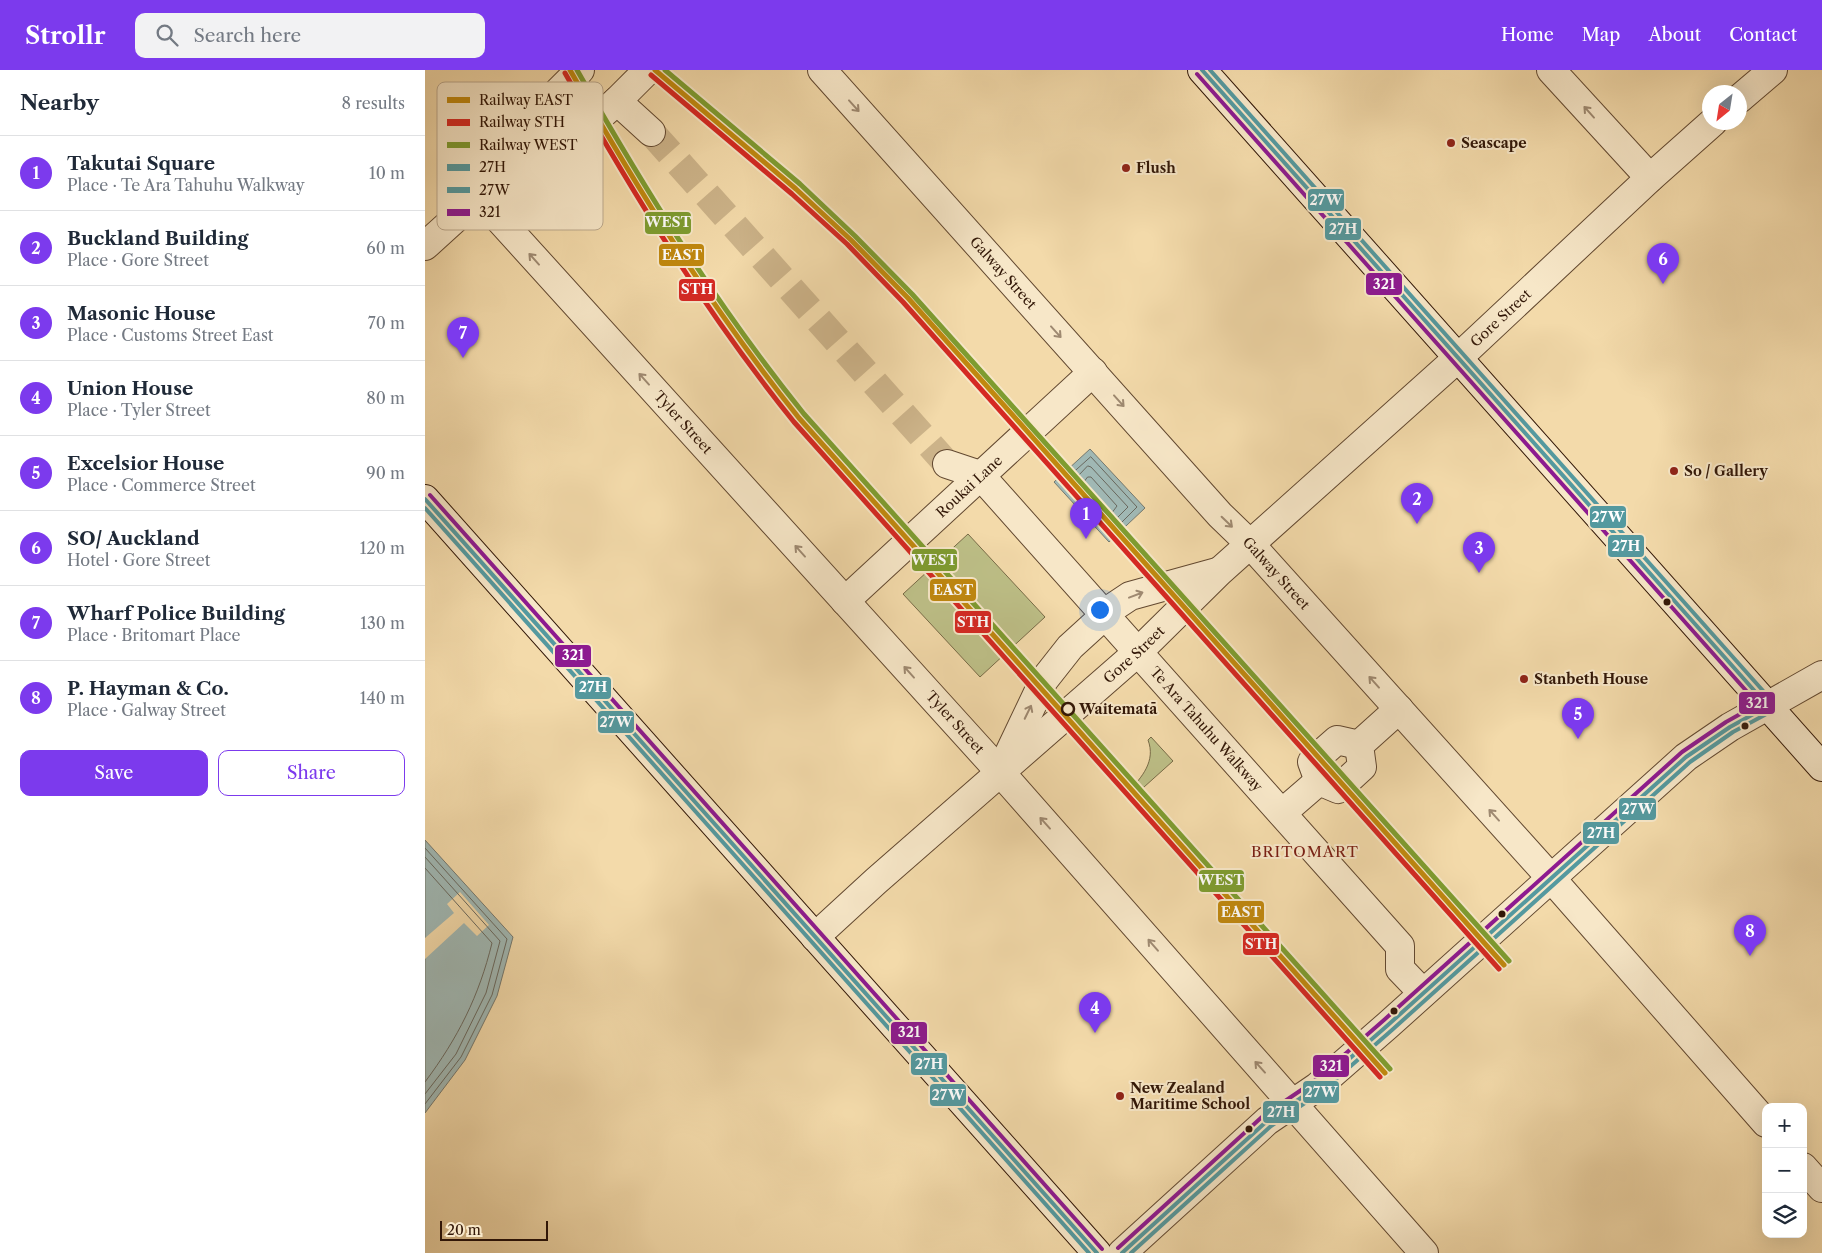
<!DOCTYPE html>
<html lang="en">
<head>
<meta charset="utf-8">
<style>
  body { margin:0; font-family:"Libre Caslon Text",serif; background:#f2f2f3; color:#1f2937 }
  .controls { position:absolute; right:15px; bottom:15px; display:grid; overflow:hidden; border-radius:10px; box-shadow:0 5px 20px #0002 }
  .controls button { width:45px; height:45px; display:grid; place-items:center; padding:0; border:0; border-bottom:1px solid #e0e1e3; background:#fff; color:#1f2937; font:25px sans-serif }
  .compass { position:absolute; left:1277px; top:15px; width:45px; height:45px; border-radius:50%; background:#fff; box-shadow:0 5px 20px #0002; rotate:210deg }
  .scale { position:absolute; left:15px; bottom:12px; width:108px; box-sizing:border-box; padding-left:5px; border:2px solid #321707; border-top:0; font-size:14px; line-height:18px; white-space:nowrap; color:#321707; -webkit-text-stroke:4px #f7e7c8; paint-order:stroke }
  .you { position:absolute; left:674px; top:539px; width:18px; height:18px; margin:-12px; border:4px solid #fff; border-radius:50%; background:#1a73e8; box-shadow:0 0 0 8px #1a73e833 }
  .badge { display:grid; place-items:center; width:32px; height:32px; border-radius:50%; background:#7c3aed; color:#fff; font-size:16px; font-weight:700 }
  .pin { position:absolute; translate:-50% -41px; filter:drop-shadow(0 1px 2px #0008) }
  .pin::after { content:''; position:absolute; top:26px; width:18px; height:15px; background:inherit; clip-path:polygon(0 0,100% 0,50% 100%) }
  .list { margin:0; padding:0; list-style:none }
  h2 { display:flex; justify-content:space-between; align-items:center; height:65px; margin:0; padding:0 20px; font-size:21px }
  h2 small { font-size:16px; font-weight:400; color:#747a83 }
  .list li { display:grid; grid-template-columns:32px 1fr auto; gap:15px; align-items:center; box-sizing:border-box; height:75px; padding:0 20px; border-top:1px solid #e0e1e3 }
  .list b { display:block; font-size:19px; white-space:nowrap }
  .list p { margin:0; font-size:16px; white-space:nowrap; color:#747a83 }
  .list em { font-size:16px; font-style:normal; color:#747a83 }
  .actions { display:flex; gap:10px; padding:15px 20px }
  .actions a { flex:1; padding:11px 0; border:1px solid #7c3aed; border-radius:10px; text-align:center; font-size:18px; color:#7c3aed }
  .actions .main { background:#7c3aed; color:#fff }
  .icon { flex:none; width:28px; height:28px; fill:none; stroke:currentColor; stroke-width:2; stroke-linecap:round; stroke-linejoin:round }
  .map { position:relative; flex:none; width:1397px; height:1183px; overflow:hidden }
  header { display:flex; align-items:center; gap:30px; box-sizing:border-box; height:70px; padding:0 25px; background:#7c3aed; color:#fff }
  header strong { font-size:24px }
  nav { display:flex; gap:28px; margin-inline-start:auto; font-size:18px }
  .search { width:350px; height:45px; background:#f2f2f3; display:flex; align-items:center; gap:12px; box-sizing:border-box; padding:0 18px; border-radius:10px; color:#747a83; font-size:19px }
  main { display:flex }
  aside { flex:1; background:#fff }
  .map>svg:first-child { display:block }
  .green { fill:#bdbf87; stroke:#786b47 }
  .water { fill:#a0b8b4; stroke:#74786f }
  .pier { fill:#f3daaa }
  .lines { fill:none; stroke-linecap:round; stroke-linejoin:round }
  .shore { stroke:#69685e; stroke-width:1 }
  .pedestrian-tunnel { stroke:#ccb389; stroke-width:28; stroke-dasharray:28 14; stroke-linecap:butt }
  .pedestrian-casing { stroke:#624830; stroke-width:30 }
  .minor-casing { stroke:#624830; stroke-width:30 }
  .tertiary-casing { stroke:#624830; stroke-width:30 }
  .secondary-casing { stroke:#321707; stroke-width:30 }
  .pedestrian { stroke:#f7e7c8; stroke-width:28 }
  .minor { stroke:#f7e7c8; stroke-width:28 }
  .tertiary { stroke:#f7e7c8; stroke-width:28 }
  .secondary { stroke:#f7e7c8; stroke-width:28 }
  .bus-1-casing { stroke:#f7e7c8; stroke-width:8 }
  .bus-2-casing { stroke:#f7e7c8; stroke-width:8 }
  .bus-3-casing { stroke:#f7e7c8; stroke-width:8 }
  .bus-1 { stroke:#54999f; stroke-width:4 }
  .bus-2 { stroke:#54999f; stroke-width:4 }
  .bus-3 { stroke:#8d1a90; stroke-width:4 }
  .rail-1-casing { stroke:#f7e7c8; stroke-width:9 }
  .rail-2-casing { stroke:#f7e7c8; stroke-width:9 }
  .rail-3-casing { stroke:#f7e7c8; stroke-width:9 }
  .rail-1 { stroke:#c0880f; stroke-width:5 }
  .rail-2 { stroke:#d52923; stroke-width:5 }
  .rail-3 { stroke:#7e9c30; stroke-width:5 }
  .oneway { stroke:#9e8971 }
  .poi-dot { fill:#8f2418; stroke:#f7e7c8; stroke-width:2 }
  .bus-dot { fill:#321707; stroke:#f7e7c8; stroke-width:2 }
  .stop-dot { fill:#f7e7c8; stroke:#321707; stroke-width:2.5 }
  .labels { text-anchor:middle; stroke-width:4; stroke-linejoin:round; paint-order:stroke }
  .poi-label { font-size:14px; font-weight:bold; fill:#321707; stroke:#f7e7c8; text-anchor:start }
  .street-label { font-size:14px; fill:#321707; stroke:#f7e7c8 }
  .stop-label { font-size:14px; font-weight:bold; fill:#321707; stroke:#f7e7c8; text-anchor:start }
  .neighbourhood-label { font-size:15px; letter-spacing:1px; fill:#7a1f14; stroke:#f7e7c8 }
  .key { fill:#f7e7c8; stroke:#bca98e; stroke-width:1 }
  .key-label { font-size:14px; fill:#321707 }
  .line-badge { stroke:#f7e7c8; stroke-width:2 }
  .badge-label { font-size:14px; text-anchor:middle; font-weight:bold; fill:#fff }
</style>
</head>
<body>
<header>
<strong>Strollr</strong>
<div class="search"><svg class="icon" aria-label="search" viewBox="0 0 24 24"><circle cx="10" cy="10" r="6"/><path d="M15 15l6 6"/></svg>Search here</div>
<nav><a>Home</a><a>Map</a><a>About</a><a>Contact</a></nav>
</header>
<main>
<aside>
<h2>Nearby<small>8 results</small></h2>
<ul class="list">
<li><span class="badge">1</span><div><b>Takutai Square</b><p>Place · Te Ara Tahuhu Walkway</p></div><em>10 m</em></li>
<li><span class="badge">2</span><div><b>Buckland Building</b><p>Place · Gore Street</p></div><em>60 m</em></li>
<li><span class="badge">3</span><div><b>Masonic House</b><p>Place · Customs Street East</p></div><em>70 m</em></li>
<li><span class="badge">4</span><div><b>Union House</b><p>Place · Tyler Street</p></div><em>80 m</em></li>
<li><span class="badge">5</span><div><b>Excelsior House</b><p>Place · Commerce Street</p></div><em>90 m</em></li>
<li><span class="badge">6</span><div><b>SO/ Auckland</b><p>Hotel · Gore Street</p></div><em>120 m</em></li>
<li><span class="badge">7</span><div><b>Wharf Police Building</b><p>Place · Britomart Place</p></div><em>130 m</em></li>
<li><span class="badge">8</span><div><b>P. Hayman &amp; Co.</b><p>Place · Galway Street</p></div><em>140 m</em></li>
</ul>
<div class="actions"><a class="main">Save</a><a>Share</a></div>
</aside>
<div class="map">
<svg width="1397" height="1183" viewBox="0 0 1397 1183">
  <rect width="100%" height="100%" fill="#f3daaa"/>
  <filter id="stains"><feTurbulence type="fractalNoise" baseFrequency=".004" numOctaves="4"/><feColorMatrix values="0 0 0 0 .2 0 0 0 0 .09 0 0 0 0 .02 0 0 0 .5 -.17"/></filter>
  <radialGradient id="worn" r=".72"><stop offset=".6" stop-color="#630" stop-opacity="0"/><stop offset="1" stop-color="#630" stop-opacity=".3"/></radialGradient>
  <path class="green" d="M543 464 620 547 555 607 478 524Z
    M726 667 748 691 709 726 704 721C717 707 731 691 723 670Z"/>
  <path class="water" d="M665 379 720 438 684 472 629 412Z
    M0 770 88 867 72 926 40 990 0 1043Z"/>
  <path class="pier" d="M35 822 64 855 52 866 39 853 0 889V868L29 843 22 834Z"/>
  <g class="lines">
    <path class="shore" d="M666 387 712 437 685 464 637 413Z
      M663 396 666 397 703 437 685 455 646 414Z
      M663 407H666L692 436 686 444 683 443 657 415Z
      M0 778 82 869 67 925 36 987 0 1034
      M0 787 75 871 61 923 31 984 0 1024
      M0 798 67 873C54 926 33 968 0 1012"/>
    <path class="pedestrian-tunnel" d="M226 62 522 394"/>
    <defs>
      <g id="pedestrian">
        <path d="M192 31 226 62"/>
        <path id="s1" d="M522 394 555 405 975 876V899L998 923"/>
        <path id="s2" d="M420 531 668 302"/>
        <path d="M894 711 887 692 912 670 934 675"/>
        <path d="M857 743 894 711 913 719 937 697 934 675 974 639"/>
      </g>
      <g id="minor">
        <path id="s3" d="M397 0 795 445 825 474 1125 807 1341 1053"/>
        <path d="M1126 0 1225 108"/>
        <path d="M1314 29 1348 0"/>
        <path id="s4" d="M54 127 576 703 999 1183"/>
        <path d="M579 694 619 610 645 577 690 536 705 526 792 502"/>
        <path id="s5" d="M390 867 451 811 713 582 794 502 1034 287 1225 108 1288 52"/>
        <path d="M1378 1097 1397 1118"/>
        <path d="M697 1183 842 1051 892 1017 963 955 1261 687 1305 657 1397 605"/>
      </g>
      <path id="tertiary" d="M54 127 95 60 155 0
        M0 176 54 127 120 95 192 31 223 0"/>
      <path id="secondary" d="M777 0 1397 697
        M0 429 672 1183"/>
    </defs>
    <use href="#pedestrian" class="pedestrian-casing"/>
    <use href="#minor" class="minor-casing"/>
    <use href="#tertiary" class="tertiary-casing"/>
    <use href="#secondary" class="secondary-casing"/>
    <use href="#pedestrian" class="pedestrian"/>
    <use href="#minor" class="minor"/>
    <use href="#tertiary" class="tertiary"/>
    <use href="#secondary" class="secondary"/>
    <defs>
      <path id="bus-1" d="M0 429 672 1183
        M697 1183 842 1051 892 1017 963 955 1261 687 1305 657 1343 636 777 0"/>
      <path id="bus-2" d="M0 438 664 1183
        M706 1183 846 1056 896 1022 967 960 1265 692 1308 662 1347 641 1349 636 1348 632 785 0"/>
      <path id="bus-3" d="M5 425 677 1179
        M693 1178 838 1046 888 1012 959 950 1257 682 1301 652 1333 634 772 4"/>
    </defs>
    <use href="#bus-1" class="bus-1-casing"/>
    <use href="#bus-2" class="bus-2-casing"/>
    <use href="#bus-3" class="bus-3-casing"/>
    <use href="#bus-1" class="bus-1"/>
    <use href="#bus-2" class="bus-2"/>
    <use href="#bus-3" class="bus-3"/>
    <defs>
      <path id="rail-1" d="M145 0C214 122 287 239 374 348L960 1003
        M230 0 371 119 426 170 483 228 1079 895"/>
      <path id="rail-2" d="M140 3C209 125 281 243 369 352L955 1007
        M226 5 367 124 422 174 478 232 1074 899"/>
      <path id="rail-3" d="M152 0C220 120 292 236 379 344L965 999
        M240 0 375 114 430 166 487 224 1084 891"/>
    </defs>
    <use href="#rail-1" class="rail-1-casing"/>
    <use href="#rail-2" class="rail-2-casing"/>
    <use href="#rail-3" class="rail-3-casing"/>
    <use href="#rail-1" class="rail-1"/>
    <use href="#rail-2" class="rail-2"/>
    <use href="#rail-3" class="rail-3"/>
  </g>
  <defs><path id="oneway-shaft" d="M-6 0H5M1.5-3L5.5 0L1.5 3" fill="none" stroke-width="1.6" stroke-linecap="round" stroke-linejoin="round" transform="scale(1.25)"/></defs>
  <g class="oneway">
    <use href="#oneway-shaft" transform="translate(429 36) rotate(48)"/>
    <use href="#oneway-shaft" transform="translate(1164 42) rotate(-132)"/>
    <use href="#oneway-shaft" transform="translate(109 189) rotate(-132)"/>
    <use href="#oneway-shaft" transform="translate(631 262) rotate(48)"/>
    <use href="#oneway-shaft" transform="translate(219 309) rotate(-132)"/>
    <use href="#oneway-shaft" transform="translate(694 331) rotate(48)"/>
    <use href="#oneway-shaft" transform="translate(802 452) rotate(44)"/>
    <use href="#oneway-shaft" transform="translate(375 481) rotate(-132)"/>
    <use href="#oneway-shaft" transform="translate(711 525) rotate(-21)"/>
    <use href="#oneway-shaft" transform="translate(484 602) rotate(-132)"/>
    <use href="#oneway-shaft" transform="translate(949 612) rotate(-132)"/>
    <use href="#oneway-shaft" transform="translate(603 642) rotate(-64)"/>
    <use href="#oneway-shaft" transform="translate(1069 745) rotate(-132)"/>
    <use href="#oneway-shaft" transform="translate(620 753) rotate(-132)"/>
    <use href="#oneway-shaft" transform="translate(728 875) rotate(-131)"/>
    <use href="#oneway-shaft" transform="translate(835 997) rotate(-132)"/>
  </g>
  <g class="poi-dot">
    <circle cx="1026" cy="73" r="5"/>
    <circle cx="701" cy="98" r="5"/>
    <circle cx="1249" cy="401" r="5"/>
    <circle cx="1099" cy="609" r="5"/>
    <circle cx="695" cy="1026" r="5"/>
  </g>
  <g class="bus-dot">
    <circle cx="1242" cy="532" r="4.5"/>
    <circle cx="1320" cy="656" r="4.5"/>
    <circle cx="1077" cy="844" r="4.5"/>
    <circle cx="969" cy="941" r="4.5"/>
    <circle cx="824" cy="1059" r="4.5"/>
  </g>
  <circle class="stop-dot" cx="643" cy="639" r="6"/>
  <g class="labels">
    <g class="poi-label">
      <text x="1036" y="78">Seascape</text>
      <text x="711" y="103">Flush</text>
      <text x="1259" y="406">So / Gallery</text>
      <text x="1109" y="614">Stanbeth House</text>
      <text x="705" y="1023">New Zealand<tspan x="705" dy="16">Maritime School</tspan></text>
    </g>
    <g class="street-label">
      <text dy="5" stroke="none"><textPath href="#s3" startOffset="272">Galway Street</textPath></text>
      <text dy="5" stroke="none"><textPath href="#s5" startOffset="924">Gore Street</textPath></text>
      <text dy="5" stroke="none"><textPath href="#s4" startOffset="304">Tyler Street</textPath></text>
      <text dy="5" stroke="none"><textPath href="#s2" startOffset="169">Roukai Lane</textPath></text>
      <text dy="5" stroke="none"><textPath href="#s3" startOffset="678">Galway Street</textPath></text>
      <text dy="5" stroke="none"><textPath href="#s5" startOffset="426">Gore Street</textPath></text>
      <text dy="5" stroke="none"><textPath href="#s4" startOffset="709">Tyler Street</textPath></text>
      <text dy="5" stroke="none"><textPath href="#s1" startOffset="375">Te Ara Tahuhu Walkway</textPath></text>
    </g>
    <g class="stop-label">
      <text x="654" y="644">Waitematā</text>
    </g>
    <g class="neighbourhood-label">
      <text x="880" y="787">BRITOMART</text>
    </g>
  </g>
  <rect x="12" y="12" width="166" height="148" rx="8" class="key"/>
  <rect x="22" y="27" width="23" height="6" fill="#c0880f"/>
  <rect x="22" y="49" width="23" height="7" fill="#d52923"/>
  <rect x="22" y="72" width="23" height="6" fill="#7e9c30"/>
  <rect x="22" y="94" width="23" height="7" fill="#54999f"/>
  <rect x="22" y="117" width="23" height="6" fill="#54999f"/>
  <rect x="22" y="139" width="23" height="7" fill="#8d1a90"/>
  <g class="key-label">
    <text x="54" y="35">Railway EAST</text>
    <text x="54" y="57">Railway STH</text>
    <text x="54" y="80">Railway WEST</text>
    <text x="54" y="102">27H</text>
    <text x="54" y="125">27W</text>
    <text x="54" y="147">321</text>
  </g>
  <g class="line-badge">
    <rect x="882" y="118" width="38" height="24" rx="5" fill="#54999f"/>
    <rect x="219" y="141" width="48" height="24" rx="5" fill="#7e9c30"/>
    <rect x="899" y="147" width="38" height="24" rx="5" fill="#54999f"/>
    <rect x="233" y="173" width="47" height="24" rx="5" fill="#c0880f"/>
    <rect x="940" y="202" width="38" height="24" rx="5" fill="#8d1a90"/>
    <rect x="253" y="208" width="38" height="24" rx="5" fill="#d52923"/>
    <rect x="1164" y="435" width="38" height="24" rx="5" fill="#54999f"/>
    <rect x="1182" y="464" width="38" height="24" rx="5" fill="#54999f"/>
    <rect x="486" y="478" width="47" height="24" rx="5" fill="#7e9c30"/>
    <rect x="504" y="508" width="48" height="24" rx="5" fill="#c0880f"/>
    <rect x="529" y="540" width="38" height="24" rx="5" fill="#d52923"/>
    <rect x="129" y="574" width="38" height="24" rx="5" fill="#8d1a90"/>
    <rect x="149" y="606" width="38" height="24" rx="5" fill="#54999f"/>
    <rect x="1313" y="621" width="38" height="24" rx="5" fill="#8d1a90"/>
    <rect x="172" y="640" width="38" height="24" rx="5" fill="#54999f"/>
    <rect x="1193" y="727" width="39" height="24" rx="5" fill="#54999f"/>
    <rect x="1157" y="751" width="38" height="24" rx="5" fill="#54999f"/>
    <rect x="773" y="799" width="47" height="24" rx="5" fill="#7e9c30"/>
    <rect x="792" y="830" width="48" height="24" rx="5" fill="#c0880f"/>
    <rect x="817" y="862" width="38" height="24" rx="5" fill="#d52923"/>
    <rect x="465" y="951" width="38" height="24" rx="5" fill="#8d1a90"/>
    <rect x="485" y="982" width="38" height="24" rx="5" fill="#54999f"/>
    <rect x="887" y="984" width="38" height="24" rx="5" fill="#8d1a90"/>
    <rect x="877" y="1010" width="38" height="24" rx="5" fill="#54999f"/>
    <rect x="504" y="1013" width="38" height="24" rx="5" fill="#54999f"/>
    <rect x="837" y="1030" width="38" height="24" rx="5" fill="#54999f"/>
  </g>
  <g class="badge-label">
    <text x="901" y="135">27W</text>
    <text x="243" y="157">WEST</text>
    <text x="918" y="164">27H</text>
    <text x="257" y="190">EAST</text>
    <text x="959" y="219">321</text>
    <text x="272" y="224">STH</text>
    <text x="1183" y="452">27W</text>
    <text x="1201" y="481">27H</text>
    <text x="509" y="495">WEST</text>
    <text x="528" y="525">EAST</text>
    <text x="548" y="557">STH</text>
    <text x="148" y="590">321</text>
    <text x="168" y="622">27H</text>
    <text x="1332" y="638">321</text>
    <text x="191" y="657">27W</text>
    <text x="1213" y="744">27W</text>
    <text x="1176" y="768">27H</text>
    <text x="796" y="815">WEST</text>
    <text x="816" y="847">EAST</text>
    <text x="836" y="879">STH</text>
    <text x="484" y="967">321</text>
    <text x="504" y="999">27H</text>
    <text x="906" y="1001">321</text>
    <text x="896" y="1027">27W</text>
    <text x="523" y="1030">27W</text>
    <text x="856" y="1047">27H</text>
  </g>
  <rect width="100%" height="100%" filter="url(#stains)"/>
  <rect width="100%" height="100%" fill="url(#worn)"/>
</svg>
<div class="controls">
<button>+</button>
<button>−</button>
<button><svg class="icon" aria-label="layers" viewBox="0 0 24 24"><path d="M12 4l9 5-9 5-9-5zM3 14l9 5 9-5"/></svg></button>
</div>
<svg class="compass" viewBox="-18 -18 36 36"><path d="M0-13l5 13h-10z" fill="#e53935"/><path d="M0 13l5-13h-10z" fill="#747a83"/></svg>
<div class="scale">20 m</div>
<div class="you"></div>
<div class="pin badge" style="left:661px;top:469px">1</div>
<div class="pin badge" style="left:992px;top:454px">2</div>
<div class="pin badge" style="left:1054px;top:503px">3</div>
<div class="pin badge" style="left:670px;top:963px">4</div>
<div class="pin badge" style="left:1153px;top:669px">5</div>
<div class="pin badge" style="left:1238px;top:214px">6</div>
<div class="pin badge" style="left:38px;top:288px">7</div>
<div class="pin badge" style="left:1325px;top:886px">8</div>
</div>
</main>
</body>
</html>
